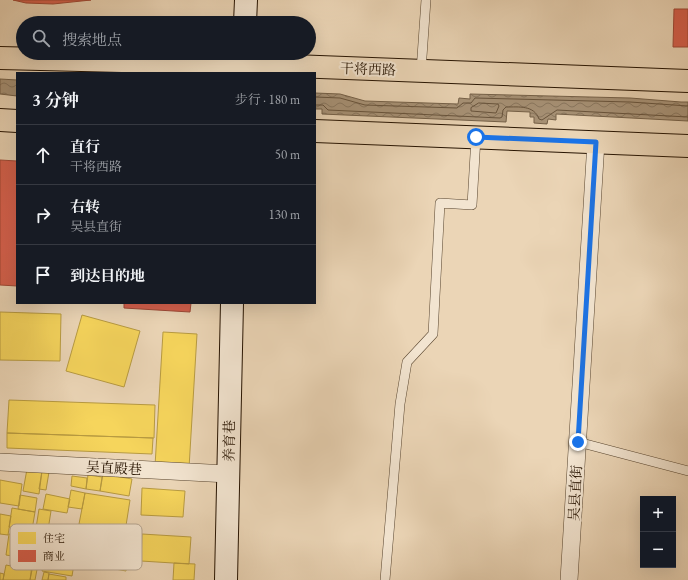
<!DOCTYPE html>
<html lang="zh">
<head>
<meta charset="utf-8">
<style>
  body { margin:0; font-family:"EB Garamond","Noto Serif SC",serif; background:#20242c; color:#f1f3f6 }
  .controls { position:absolute; right:12px; bottom:12px; display:grid; overflow:hidden; border-radius:0px; box-shadow:0 4px 16px #0002 }
  .controls button { width:36px; height:36px; display:grid; place-items:center; padding:0; border:0; border-bottom:1px solid #363941; background:#171b24; color:#f1f3f6; font:20px sans-serif }
  .stop { position:absolute; width:12px; height:12px; margin:-9px; border:3px solid #1a73e8; border-radius:50%; background:#fff }
  .stop.end { background:#1a73e8; border-color:#fff; box-shadow:0 1px 4px #0008 }
  .list { margin:0; padding:0; list-style:none }
  h2 { display:flex; justify-content:space-between; align-items:center; height:52px; margin:0; padding:0 16px; font-size:17px }
  h2 small { font-size:13px; font-weight:400; color:#9ea1a6 }
  .list li { display:grid; grid-template-columns:26px 1fr auto; gap:12px; align-items:center; box-sizing:border-box; height:60px; padding:0 16px; border-top:1px solid #363941 }
  .list b { display:block; font-size:15px; white-space:nowrap }
  .list p { margin:0; font-size:13px; white-space:nowrap; color:#9ea1a6 }
  .list em { font-size:13px; font-style:normal; color:#9ea1a6 }
  .icon { flex:none; width:22px; height:22px; fill:none; stroke:currentColor; stroke-width:2; stroke-linecap:round; stroke-linejoin:round }
  .map { position:relative; flex:none; width:688px; height:580px; overflow:hidden }
  .search { position:absolute; background:#171b24; box-shadow:0 4px 16px #0002; left:16px; top:16px; width:300px; height:44px; display:flex; align-items:center; gap:10px; box-sizing:border-box; padding:0 14px; border-radius:22px; color:#9ea1a6; font-size:15px }
  .panel { position:absolute; background:#171b24; box-shadow:0 4px 16px #0002; left:16px; top:72px; width:300px; height:232px; border-radius:0px }
  .map>svg:first-child { display:block }
  .water { fill:url(#water-waves); stroke:#746048 }
  .homes { fill:#f6d55c; stroke:#b89b41 }
  .shops { fill:#d6604d; stroke:#a14936 }
  .lines { fill:none; stroke-linecap:round; stroke-linejoin:round }
  .shore { stroke:#67533c; stroke-width:1 }
  .lane-casing { stroke:#57442e; stroke-width:10 }
  .street-casing { stroke:#57442e; stroke-width:18 }
  .secondary-casing { stroke:#261301; stroke-width:24 }
  .primary-casing { stroke:#261301; stroke-width:24 }
  .lane { stroke:#f2e4d0; stroke-width:9 }
  .street { stroke:#f2e4d0; stroke-width:17 }
  .secondary { stroke:#f2e4d0; stroke-width:22 }
  .primary { stroke:#ebd5b6; stroke-width:22 }
  .route { stroke:#1a73e8; stroke-width:5 }
  .labels { text-anchor:middle; stroke-width:4; stroke-linejoin:round; paint-order:stroke }
  .street-label { font-size:14px; fill:#261301; stroke:#f2e4d0 }
  .key { fill:#f2e4d0; stroke:#b5a592; stroke-width:1 }
  .key-label { font-size:11px; fill:#261301 }
</style>
</head>
<body>
<div class="map">
<svg width="688" height="580" viewBox="0 0 688 580">
  <defs>
    <pattern id="water-waves" width="16" height="10" patternUnits="userSpaceOnUse"><rect width="16" height="10" fill="#a89378"/><path d="M0 5q4-4 8 0t8 0" fill="none" stroke="#897760"/></pattern>
  </defs>
  <rect width="100%" height="100%" fill="#ebd5b6"/>
  <filter id="stains"><feTurbulence type="fractalNoise" baseFrequency=".005" numOctaves="4"/><feColorMatrix values="0 0 0 0 .2 0 0 0 0 .09 0 0 0 0 .02 0 0 0 .5 -.17"/></filter>
  <radialGradient id="worn" r=".72"><stop offset=".6" stop-color="#630" stop-opacity="0"/><stop offset="1" stop-color="#630" stop-opacity=".3"/></radialGradient>
  <path class="water" d="M0 79 17 80V96L0 94Z
    M315 93 340 94 365 101 458 104 459 98 470 99V94L630 98 681 102H688V121L556 114V120L548 119 547 124 534 123V117H530V112L507 111 506 122 322 114V109H315Z"/>
  <path class="homes" d="M0 312 61 314 60 361 0 360Z
    M82 315 140 331 124 387 66 371Z
    M163 332 197 334 189 468 155 466Z
    M9 400 155 405 154 438 7 433Z
    M7 433 153 438 152 454 7 448Z
    M27 469 42 471 39 494 23 491Z
    M42 471 49 472 46 490 39 489Z
    M103 474 132 479 129 496 100 491Z
    M88 475 102 477 100 491 86 489Z
    M72 476 87 478 86 489 71 486Z
    M0 480 22 484 19 506 0 503Z
    M142 488 185 491 183 517 141 515Z
    M71 490 85 493 82 509 68 507Z
    M85 493 130 500 125 532 79 524Z
    M46 494 70 499 67 513 43 509Z
    M20 495 37 498 35 512 18 509Z
    M12 508 35 512 32 530 9 527Z
    M39 509 51 511 45 549 33 547Z
    M0 514 11 516 8 535 0 534Z
    M9 534 34 538 31 559 6 555Z
    M142 534 191 537 189 564 141 561Z
    M81 536 130 544 126 571 77 562Z
    M44 553 75 558 72 576 42 571Z
    M33 558 39 559 35 580H30Z
    M174 563 195 564 194 580H173Z
    M6 565 32 570 30 580H3Z
    M44 572 49 573 48 580H42Z
    M0 573 4 574 3 580H0Z
    M49 574 66 577V580H48Z"/>
  <path class="shops" d="M13 0H91L53 4 26 3Z
    M674 9H688V47H673Z
    M0 160 17 161V286L0 285Z
    M124 303H191L190 312 124 308Z"/>
  <g class="lines">
    <path class="shore" d="M315 97 340 98 365 105 457 108 463 103H471L475 98 630 102 688 106
      M479 103 498 104 499 106 496 113 471 111V108Z
      M315 105H323L328 110 500 118 502 117 503 110 506 107C519 107 534 105 539 119L542 120 557 110 688 117"/>
    <defs>
      <path id="lane" d="M421 71 426 0
        M578 442 688 471
        M385 580 400 404 407 362 433 334 440 203 472 205 476 137"/>
      <path id="street" d="M0 462 228 474
        M569 580 596 142"/>
      <path id="secondary" d="M245 23 246 0
        M226 580 232 303"/>
      <path id="primary" d="M0 58 243 64 688 81
        M0 120 17 121
        M315 131 688 146"/>
    </defs>
    <use href="#lane" class="lane-casing"/>
    <use href="#street" class="street-casing"/>
    <use href="#secondary" class="secondary-casing"/>
    <use href="#primary" class="primary-casing"/>
    <use href="#lane" class="lane"/>
    <use href="#street" class="street"/>
    <use href="#secondary" class="secondary"/>
    <use href="#primary" class="primary"/>
  </g>
  <g class="lines">
    <path class="route" d="M476 137 596 142 578 442"/>
  </g>
  <g class="labels">
    <g class="street-label">
      <text transform="translate(368 69) rotate(2)" y="5">干将西路</text>
      <text transform="translate(229 441) rotate(-89)" y="5">养育巷</text>
      <text transform="translate(114 468) rotate(3)" y="5">吴直殿巷</text>
      <text transform="translate(575 493) rotate(-87)" y="5">吴县直街</text>
    </g>
  </g>
  <rect x="10" y="524" width="132" height="46" rx="6" class="key"/>
  <rect x="18" y="532" width="18" height="12" fill="#f6d55c"/>
  <rect x="18" y="550" width="18" height="12" fill="#d6604d"/>
  <g class="key-label">
    <text x="43" y="542">住宅</text>
    <text x="43" y="560">商业</text>
  </g>
  <rect width="100%" height="100%" filter="url(#stains)"/>
  <rect width="100%" height="100%" fill="url(#worn)"/>
</svg>
<div class="controls">
<button>+</button>
<button>−</button>
</div>
<div class="stop" style="left:476px;top:137px"></div>
<div class="stop end" style="left:578px;top:442px"></div>
<div class="search"><svg class="icon" aria-label="search" viewBox="0 0 24 24"><circle cx="10" cy="10" r="6"/><path d="M15 15l6 6"/></svg>搜索地点</div>
<section class="panel">
<h2>3 分钟<small>步行 · 180 m</small></h2>
<ul class="list">
<li><svg class="icon" aria-label="ahead" viewBox="0 0 24 24"><path d="M12 20V5M6 11l6-6 6 6"/></svg><div><b>直行</b><p>干将西路</p></div><em>50 m</em></li>
<li><svg class="icon" aria-label="right" viewBox="0 0 24 24"><path d="M7 20v-9h11M14 6l5 5-5 5"/></svg><div><b>右转</b><p>吴县直街</p></div><em>130 m</em></li>
<li><svg class="icon" aria-label="arrive" viewBox="0 0 24 24"><path d="M6 21V4h12l-3 4 3 4H6"/></svg><div><b>到达目的地</b></div></li>
</ul>
</section>
</div>
</body>
</html>
